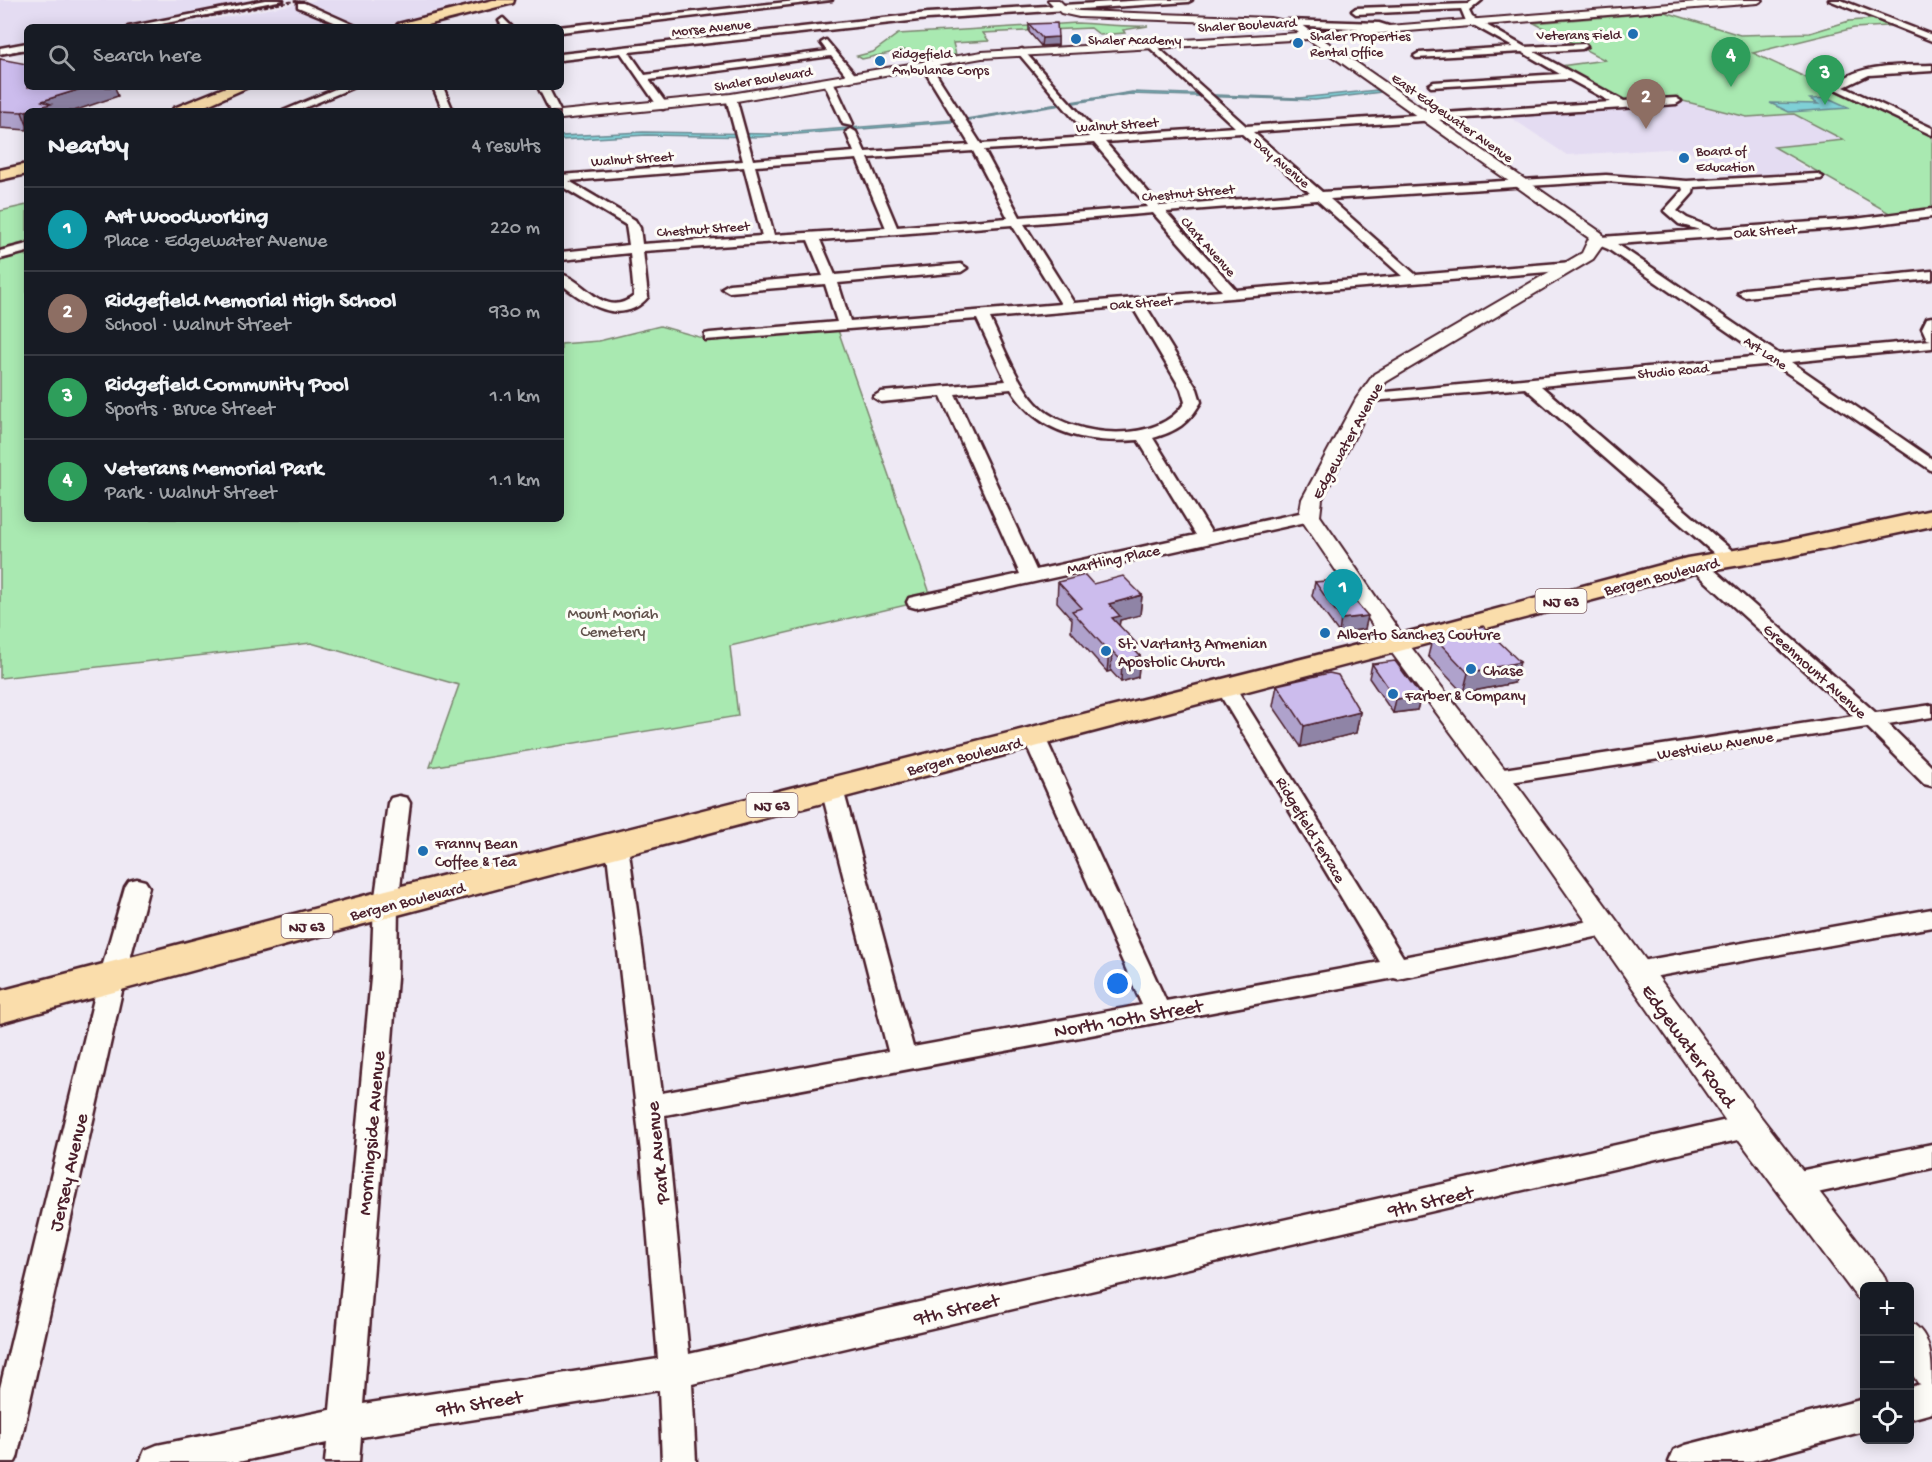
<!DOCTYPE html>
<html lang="en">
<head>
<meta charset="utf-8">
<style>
  body { margin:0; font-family:"Gochi Hand",sans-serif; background:#242831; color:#f1f3f6 }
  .controls { position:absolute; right:18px; bottom:18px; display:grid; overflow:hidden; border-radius:9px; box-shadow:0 3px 15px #0003 }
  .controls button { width:54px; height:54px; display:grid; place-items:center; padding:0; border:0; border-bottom:2px solid #363941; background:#171b24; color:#f1f3f6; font:30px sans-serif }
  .you { position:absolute; left:1118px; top:984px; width:21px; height:21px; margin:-15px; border:4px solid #fff; border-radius:50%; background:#1a73e8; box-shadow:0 0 0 9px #1a73e833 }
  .badge { display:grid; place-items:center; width:39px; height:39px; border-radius:50%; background:#ea580c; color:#fff; font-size:20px; font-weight:700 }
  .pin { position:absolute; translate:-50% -50px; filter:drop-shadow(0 2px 3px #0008) }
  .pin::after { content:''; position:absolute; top:32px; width:21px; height:18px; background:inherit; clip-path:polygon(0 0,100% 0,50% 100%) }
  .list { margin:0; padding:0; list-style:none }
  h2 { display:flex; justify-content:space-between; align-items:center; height:78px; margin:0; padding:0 24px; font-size:26px }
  h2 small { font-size:20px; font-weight:400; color:#9ea1a6 }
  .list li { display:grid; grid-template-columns:39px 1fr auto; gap:18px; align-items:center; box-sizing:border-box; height:84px; padding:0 24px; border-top:2px solid #363941 }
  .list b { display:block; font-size:22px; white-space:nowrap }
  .list p { margin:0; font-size:20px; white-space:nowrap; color:#9ea1a6 }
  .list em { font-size:20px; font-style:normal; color:#9ea1a6 }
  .icon { flex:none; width:33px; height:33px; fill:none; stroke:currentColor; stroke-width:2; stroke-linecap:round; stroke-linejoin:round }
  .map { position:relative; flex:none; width:1932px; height:1462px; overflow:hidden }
  .search { position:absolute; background:#171b24; box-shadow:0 3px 15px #0003; left:24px; top:24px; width:540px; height:66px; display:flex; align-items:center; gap:15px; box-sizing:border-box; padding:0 21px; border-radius:9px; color:#9ea1a6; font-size:22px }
  .panel { position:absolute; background:#171b24; box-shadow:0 3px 15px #0003; left:24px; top:108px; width:540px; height:414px; border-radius:9px }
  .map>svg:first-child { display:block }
  .built { fill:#e4dcf2 }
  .green { fill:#a9e9b1; stroke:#7a846e; stroke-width:1.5 }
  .water { fill:#7fd0d6; stroke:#6a8992; stroke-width:1.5 }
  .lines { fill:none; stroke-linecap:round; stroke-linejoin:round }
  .minor-casing { stroke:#4a1f2b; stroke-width:5 }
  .tertiary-casing { stroke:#4a1f2b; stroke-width:4 }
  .primary-casing { stroke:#4a1f2b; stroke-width:5 }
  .minor { fill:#fdfcf7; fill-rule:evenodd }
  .tertiary { fill:#fdfcf7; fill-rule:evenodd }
  .primary { fill:#faddab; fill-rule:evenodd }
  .rail { stroke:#4a1f2b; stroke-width:2; stroke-dasharray:4 2; stroke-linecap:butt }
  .wall { fill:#afa2cc; stroke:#4a1f2b; stroke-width:1.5 }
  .shaded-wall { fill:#8f84a6; stroke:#4a1f2b; stroke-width:1.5 }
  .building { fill:#ccbced; stroke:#4a1f2b; stroke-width:1.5 }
  .poi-dot { fill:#1f6fb2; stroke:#fdfcf7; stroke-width:2 }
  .labels { text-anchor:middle; stroke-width:6; stroke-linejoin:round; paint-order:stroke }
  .far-street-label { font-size:14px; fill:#4a1f2b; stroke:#fdfcf7 }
  .far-poi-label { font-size:14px; fill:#4a1f2b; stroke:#fdfcf7; text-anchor:start }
  .shield { fill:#fdfcf7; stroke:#806168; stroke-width:1.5 }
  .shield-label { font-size:15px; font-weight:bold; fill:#4a1f2b }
  .street-label { font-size:16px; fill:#4a1f2b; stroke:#fdfcf7 }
  .park-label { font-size:16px; fill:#62524c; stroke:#fdfcf7 }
  .poi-label { font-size:16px; fill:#4a1f2b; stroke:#fdfcf7; text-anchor:start }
  .near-street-label { font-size:20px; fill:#4a1f2b; stroke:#fdfcf7 }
</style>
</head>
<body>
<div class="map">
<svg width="1932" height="1462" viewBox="0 0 1932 1462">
  <rect width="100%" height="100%" fill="#eee9f4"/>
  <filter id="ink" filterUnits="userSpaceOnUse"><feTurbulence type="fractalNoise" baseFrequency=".0167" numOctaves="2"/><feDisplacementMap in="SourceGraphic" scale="12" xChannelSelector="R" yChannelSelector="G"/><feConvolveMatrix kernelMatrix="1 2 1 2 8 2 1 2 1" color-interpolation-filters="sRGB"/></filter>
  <g filter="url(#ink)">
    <path class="built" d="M0 0H271L123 27H27V45L0 49Z
      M317 0H484L386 27 356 25 344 27H172Z
      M1683 101 1747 117 1793 114 1845 140 1775 147 1817 177 1740 182 1683 148 1567 155 1507 115Z"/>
    <path class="green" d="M1665 12 1740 35 1810 33 1849 21 1874 19 1888 26 1854 28 1753 53 1932 136V212L1898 218 1774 147 1844 140 1794 114 1747 117 1683 101 1624 105 1553 67 1605 60 1534 23Z
      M1077 23C1101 24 1123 27 1148 26L1123 30 1125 33 1100 35 1091 28 983 33 989 41 953 43 956 55 929 59 904 50 862 59 857 56 873 52 898 34Z
      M27 205V242L0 249V211Z
      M27 253V519H561V344L599 341 660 326 713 341 838 330 932 599 730 646 738 716 430 767 459 685 311 643 0 678V261Z"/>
    <path class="water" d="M1377 90 1381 92 1315 100 1130 94 963 121 760 137 647 135 561 140V136L643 132 771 134 966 119 1132 92 1299 98Z
      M1828 98 1850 108 1789 112 1770 103 1818 104 1810 99Z"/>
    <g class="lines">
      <defs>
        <path id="minor" d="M265 0H283L146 27H128Z
          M805 0H832L561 32V27H558Z
          M1147 0H1192L1188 2 928 19 629 52 645 75 827 51 821 43 826 40 858 78 850 80 831 56 649 80 668 106 663 109 659 108 621 53 561 60V54L928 13Z
          M1473 0H1482L1469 11 1472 17 1525 47 1585 44 1587 46 1582 49 1534 52 1624 101 1676 98 1681 101 1676 104 1623 108 1253 132 1322 192 1606 175 1687 181 1817 174 1823 177 1821 179 1694 187 1693 193 1677 211 1687 218 1715 229 1855 219 1932 209V217L1855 227 1617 244 1779 354 1931 340 1927 339 1922 328 1927 318 1932 317V348L1791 362 1932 459V471L1774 364 1541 386 1736 554 1739 558 1730 563 1724 562 1525 388 1360 402 1357 399 1360 396 1365 394 1763 356 1608 249 1591 242 1601 237 1700 230 1679 224 1664 211 1683 190 1682 187 1606 181 1330 199 1416 275 1572 262 1578 266 1572 270 1145 305 1197 389 1201 402C1188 424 1177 431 1153 438L1211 532 1309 511 1318 516 1315 520 916 608 909 606 907 602 909 598 1020 574 941 396 881 402 873 397 881 392 1006 381 977 319 705 340V334L710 333 837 322 825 284 729 292 722 288 729 284 823 276 808 240 643 251 648 297C622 328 585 303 561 284V274C587 281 603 320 634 296L630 253 561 260V252L629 245 626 225 561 186V175L743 161 726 98 731 95 736 98 753 160 854 152 846 132 851 129 856 132 865 152 970 145 921 65 926 62 929 63 981 144 1089 137 1019 54V50L1022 49 1100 136 1235 127 1149 47 1147 45 1152 42 1246 126 1611 102 1569 79 1431 87 1429 85 1434 82 1560 74 1522 52 1416 58 1414 56 1419 53 1513 47 1466 21 1461 9 1356 14 1352 11 1356 8 1468 4ZM1241 133 1310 193 1160 206 1105 142ZM1094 143 1148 207 1020 217 984 150ZM973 151 1008 218 897 227 868 158ZM857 159 886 228 774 235 755 166ZM744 167 762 236 642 244 640 228 635 220 569 181ZM1317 200 1402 276 1236 290 1166 212ZM1153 213 1222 291 1074 303 1024 224ZM1012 225 1061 304 850 321 838 283 961 272 967 268 961 264 835 275 820 240ZM1132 306 1181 389 1185 402C1160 445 1075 438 1041 408 1019 389 1003 345 990 318ZM1011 389C1038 434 1088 444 1138 440L1196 535 1036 570 955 394Z
          M1829 0H1841L1932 35V41Z
          M298 3H304L358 27H346L298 7Z
          M503 18 512 27H503L499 21Z
          M1286 20 1379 23 1401 30 1397 33 1379 29 1283 25Z
          M27 43V49L0 54V48Z
          M1932 65V71L1869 75 1844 87 1932 128V135L1833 88C1855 62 1901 66 1932 65Z
          M829 80 834 83 853 124 852 126 843 124 824 83Z
          M340 87H354L297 111H283Z
          M433 87H443L453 111H443Z
          M538 87H548L560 111H550Z
          M27 244V252L0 259V251Z
          M1932 271V279L1745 297 1738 293 1745 289Z
          M1697 559 1703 560 1876 713 1932 705V717L1888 724 1932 767V786L1924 784 1867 727 1497 784 1489 782 1486 777 1489 772 1497 770 1854 716 1691 568 1688 564Z
          M1226 682 1233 684 1236 688 1403 957 1605 918 1614 921 1617 927 1614 933 1398 979 1394 978 665 1115 689 1354 1749 1115 1759 1119 1763 1127 1759 1135 692 1384 696 1462H662L659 1390 361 1437 359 1462H325L327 1443 238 1462H140L145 1450 157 1445 330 1410 371 978 374 904 388 803 391 798 399 796 407 798 410 803 398 904 397 978 363 1404 658 1359 641 1153 606 845 609 839 617 837 625 839 628 845 662 1093 888 1051 821 789 824 784 832 782 840 784 843 789 913 1047 1142 1005 1023 737 1027 732H1041L1045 737 1166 1001 1380 962 1216 688 1219 684Z
          M137 879 145 881 149 887 125 978 17 1458 15 1462H0V1388L99 978 125 887 129 881Z
          M1932 909V927L1636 980 1627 978 1623 971 1627 964 1636 962Z
          M1932 1144V1168L1794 1198 1784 1194 1780 1185 1784 1176 1794 1172Z
          M1932 1381V1413L1910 1419V1387Z
          M1864 1399V1431L1749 1462H1669L1674 1450 1686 1445Z"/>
        <path id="tertiary" d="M1048 0H1059L1068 9 1079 11 1270 18 1301 24 1312 32 1722 0H1763L1758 3 1321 38 1602 233 1605 242 1593 259 1386 382 1374 399 1322 499 1320 516 1407 642 1520 789 1761 1117 1883 1274 1888 1286H1864V1301L1857 1298 1737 1137 1502 801 1389 649 1299 516 1302 499 1356 399 1374 374 1582 253 1589 238 1308 39 982 58 731 102 561 119V111L731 94 982 52 1299 33 1294 29 1270 24 1079 17 1061 13Z
          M1910 1322C1932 1334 1932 1360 1932 1389L1918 1383 1910 1371Z"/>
        <path id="primary" d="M493 0H514L513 3 419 27H396L398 24Z
          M226 87H248L194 111H172L174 108Z
          M27 164V174L0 180V170Z
          M1932 510V526L1782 558 1699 572 386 918 0 1023V991L386 890 1452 621 1687 558 1782 542Z"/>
      </defs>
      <use href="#minor" class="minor-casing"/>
      <use href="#tertiary" class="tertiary-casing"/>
      <use href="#primary" class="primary-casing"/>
      <use href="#minor" class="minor"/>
      <use href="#tertiary" class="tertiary"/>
      <use href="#primary" class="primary"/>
      <path class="rail" d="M152 27 300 0
        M0 55 27 50"/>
    </g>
    <path class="wall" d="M1029 24 1058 37V45L1041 46 1029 32Z
      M0 59 118 96 27 111V130L0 128Z
      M1058 582 1093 584 1142 595 1140 615 1120 620 1119 625 1136 652 1140 656 1138 677 1121 682 1111 671 1107 672 1071 631 1072 619 1057 602Z
      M1315 582 1365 629 1339 633 1312 596Z
      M1433 636 1514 683 1463 693 1428 656Z
      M1372 664 1421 696 1417 710 1393 713 1369 678Z
      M1277 685 1360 712 1356 733 1301 747 1273 706Z"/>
    <path class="shaded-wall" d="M1058 37V45L1041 46 1042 38Z
      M87 87H115L118 96 74 111H27V125L22 112 42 101Z
      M1142 595 1140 615 1120 620 1118 636 1109 604Z
      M1368 616 1365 629 1339 633 1341 619Z
      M1137 644 1136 657 1140 656 1138 677 1121 682 1122 661 1131 646Z
      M1112 651 1111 671 1107 672 1109 652Z
      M1520 662 1514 683 1463 693 1468 673Z
      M1421 696 1417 710 1393 713 1396 699Z
      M1360 712 1356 733 1301 747 1304 726Z"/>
    <path class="building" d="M1057 23 1058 37 1042 38 1029 24Z
      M0 59 27 64V87H87L42 101 51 104 22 112 0 111Z
      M1085 575 1093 584 1123 576 1142 595 1109 604 1120 616 1112 618 1137 644 1131 646 1140 656 1122 661 1112 651 1109 652 1072 611 1082 608 1058 582Z
      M1337 580 1368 616 1341 619 1315 582Z
      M1483 626 1520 662 1468 673 1433 636Z
      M1395 661 1421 696 1396 699 1372 664Z
      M1329 673 1338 675 1360 712 1304 726 1277 685Z"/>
  </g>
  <g class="poi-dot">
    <circle cx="1633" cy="34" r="6"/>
    <circle cx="1076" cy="39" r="6"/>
    <circle cx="1298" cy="43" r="6"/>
    <circle cx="880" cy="61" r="6"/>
    <circle cx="1684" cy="158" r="6"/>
    <circle cx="1325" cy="633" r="6"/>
    <circle cx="1106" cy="651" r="6"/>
    <circle cx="1471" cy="669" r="6"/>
    <circle cx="1393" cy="694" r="6"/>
    <circle cx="423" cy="851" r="6"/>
  </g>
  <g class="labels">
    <g class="far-street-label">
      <text transform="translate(1247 24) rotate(-3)" y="5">Shaler Boulevard</text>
      <text transform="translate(711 27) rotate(-6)" y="5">Morse Avenue</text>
      <text transform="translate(763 78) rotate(-9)" y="5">Shaler Boulevard</text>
      <text transform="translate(1453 117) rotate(35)" y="5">East Edgewater Avenue</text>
      <text transform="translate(1117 124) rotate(-4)" y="5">Walnut Street</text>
      <text transform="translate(632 158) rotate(-4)" y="5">Walnut Street</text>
      <text transform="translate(1282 162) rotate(40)" y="5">Day Avenue</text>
      <text transform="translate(1188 192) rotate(-5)" y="5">Chestnut Street</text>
      <text transform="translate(703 228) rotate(-4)" y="5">Chestnut Street</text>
      <text transform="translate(1765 230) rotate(-4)" y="5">Oak Street</text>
      <text transform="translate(1209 246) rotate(48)" y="5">Clark Avenue</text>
      <text transform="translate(1141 302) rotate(-4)" y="5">Oak Street</text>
      <text transform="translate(1766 352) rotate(34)" y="5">Art Lane</text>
      <text transform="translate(1673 370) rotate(-5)" y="5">Studio Road</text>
    </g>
    <g class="far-poi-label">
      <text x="1621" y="39" text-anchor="end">Veterans Field</text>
      <text x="1310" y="40">Shaler Properties<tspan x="1310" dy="16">Rental Office</tspan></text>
      <text x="1088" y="44">Shaler Academy</text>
      <text x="892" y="58">Ridgefield<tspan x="892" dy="16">Ambulance Corps</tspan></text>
      <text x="1696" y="155">Board of<tspan x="1696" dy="16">Education</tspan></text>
    </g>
    <g class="shield">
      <rect x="1535.5" y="589" width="51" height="24" rx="4.5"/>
      <rect x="746.5" y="793" width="51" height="24" rx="4.5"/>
      <rect x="281.5" y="914" width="51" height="24" rx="4.5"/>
    </g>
    <g class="shield-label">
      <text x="1561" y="606">NJ 63</text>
      <text x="772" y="810">NJ 63</text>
      <text x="307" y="931">NJ 63</text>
    </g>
    <g class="street-label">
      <text transform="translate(1346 440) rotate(-61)" y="6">Edgewater Avenue</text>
      <text transform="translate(1113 558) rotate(-12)" y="6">Martling Place</text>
      <text transform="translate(1661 575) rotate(-14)" y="6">Bergen Boulevard</text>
      <text transform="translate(1816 670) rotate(42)" y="6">Greenmount Avenue</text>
      <text transform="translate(1715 744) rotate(-9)" y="6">Westview Avenue</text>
      <text transform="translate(964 755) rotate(-14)" y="6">Bergen Boulevard</text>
      <text transform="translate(1312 829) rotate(59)" y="6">Ridgefield Terrace</text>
      <text transform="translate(407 900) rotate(-14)" y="6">Bergen Boulevard</text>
    </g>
    <g class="park-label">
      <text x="613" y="618">Mount Moriah<tspan x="613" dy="18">Cemetery</tspan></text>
    </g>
    <g class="poi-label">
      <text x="1337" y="639">Alberto Sanchez Couture</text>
      <text x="1118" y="648">St. Vartantz Armenian<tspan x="1118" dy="18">Apostolic Church</tspan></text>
      <text x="1483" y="675">Chase</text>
      <text x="1405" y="700">Farber &amp; Company</text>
      <text x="435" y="848">Franny Bean<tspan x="435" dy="18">Coffee &amp; Tea</tspan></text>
    </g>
    <g class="near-street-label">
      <text transform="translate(1128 1017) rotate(-10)" y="7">North 10th Street</text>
      <text transform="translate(1690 1045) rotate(54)" y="7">Edgewater Road</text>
      <text transform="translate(370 1133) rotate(-85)" y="7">Morningside Avenue</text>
      <text transform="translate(656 1153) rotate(-96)" y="7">Park Avenue</text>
      <text transform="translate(67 1172) rotate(-77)" y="7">Jersey Avenue</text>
      <text transform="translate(1430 1200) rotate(-13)" y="7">9th Street</text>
      <text transform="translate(956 1308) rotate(-13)" y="7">9th Street</text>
      <text transform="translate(479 1402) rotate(-9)" y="7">9th Street</text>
    </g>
  </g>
</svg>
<div class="controls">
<button>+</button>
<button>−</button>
<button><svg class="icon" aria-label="locate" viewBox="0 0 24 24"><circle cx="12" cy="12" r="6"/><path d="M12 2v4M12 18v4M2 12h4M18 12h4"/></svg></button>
</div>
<div class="you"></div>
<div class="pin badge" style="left:1343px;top:619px;background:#0f9aa8">1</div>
<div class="pin badge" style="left:1646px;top:129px;background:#8d6e63">2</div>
<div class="pin badge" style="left:1825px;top:105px;background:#2e9e5b">3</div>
<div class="pin badge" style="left:1731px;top:87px;background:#2e9e5b">4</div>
<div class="search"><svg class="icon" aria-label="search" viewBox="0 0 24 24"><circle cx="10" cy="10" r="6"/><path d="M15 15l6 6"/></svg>Search here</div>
<section class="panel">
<h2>Nearby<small>4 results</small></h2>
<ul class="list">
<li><span class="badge" style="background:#0f9aa8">1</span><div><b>Art Woodworking</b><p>Place · Edgewater Avenue</p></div><em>220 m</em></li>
<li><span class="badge" style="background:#8d6e63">2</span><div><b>Ridgefield Memorial High School</b><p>School · Walnut Street</p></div><em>930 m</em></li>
<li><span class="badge" style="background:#2e9e5b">3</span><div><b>Ridgefield Community Pool</b><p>Sports · Bruce Street</p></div><em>1.1 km</em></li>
<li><span class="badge" style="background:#2e9e5b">4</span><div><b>Veterans Memorial Park</b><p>Park · Walnut Street</p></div><em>1.1 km</em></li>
</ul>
</section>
</div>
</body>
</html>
